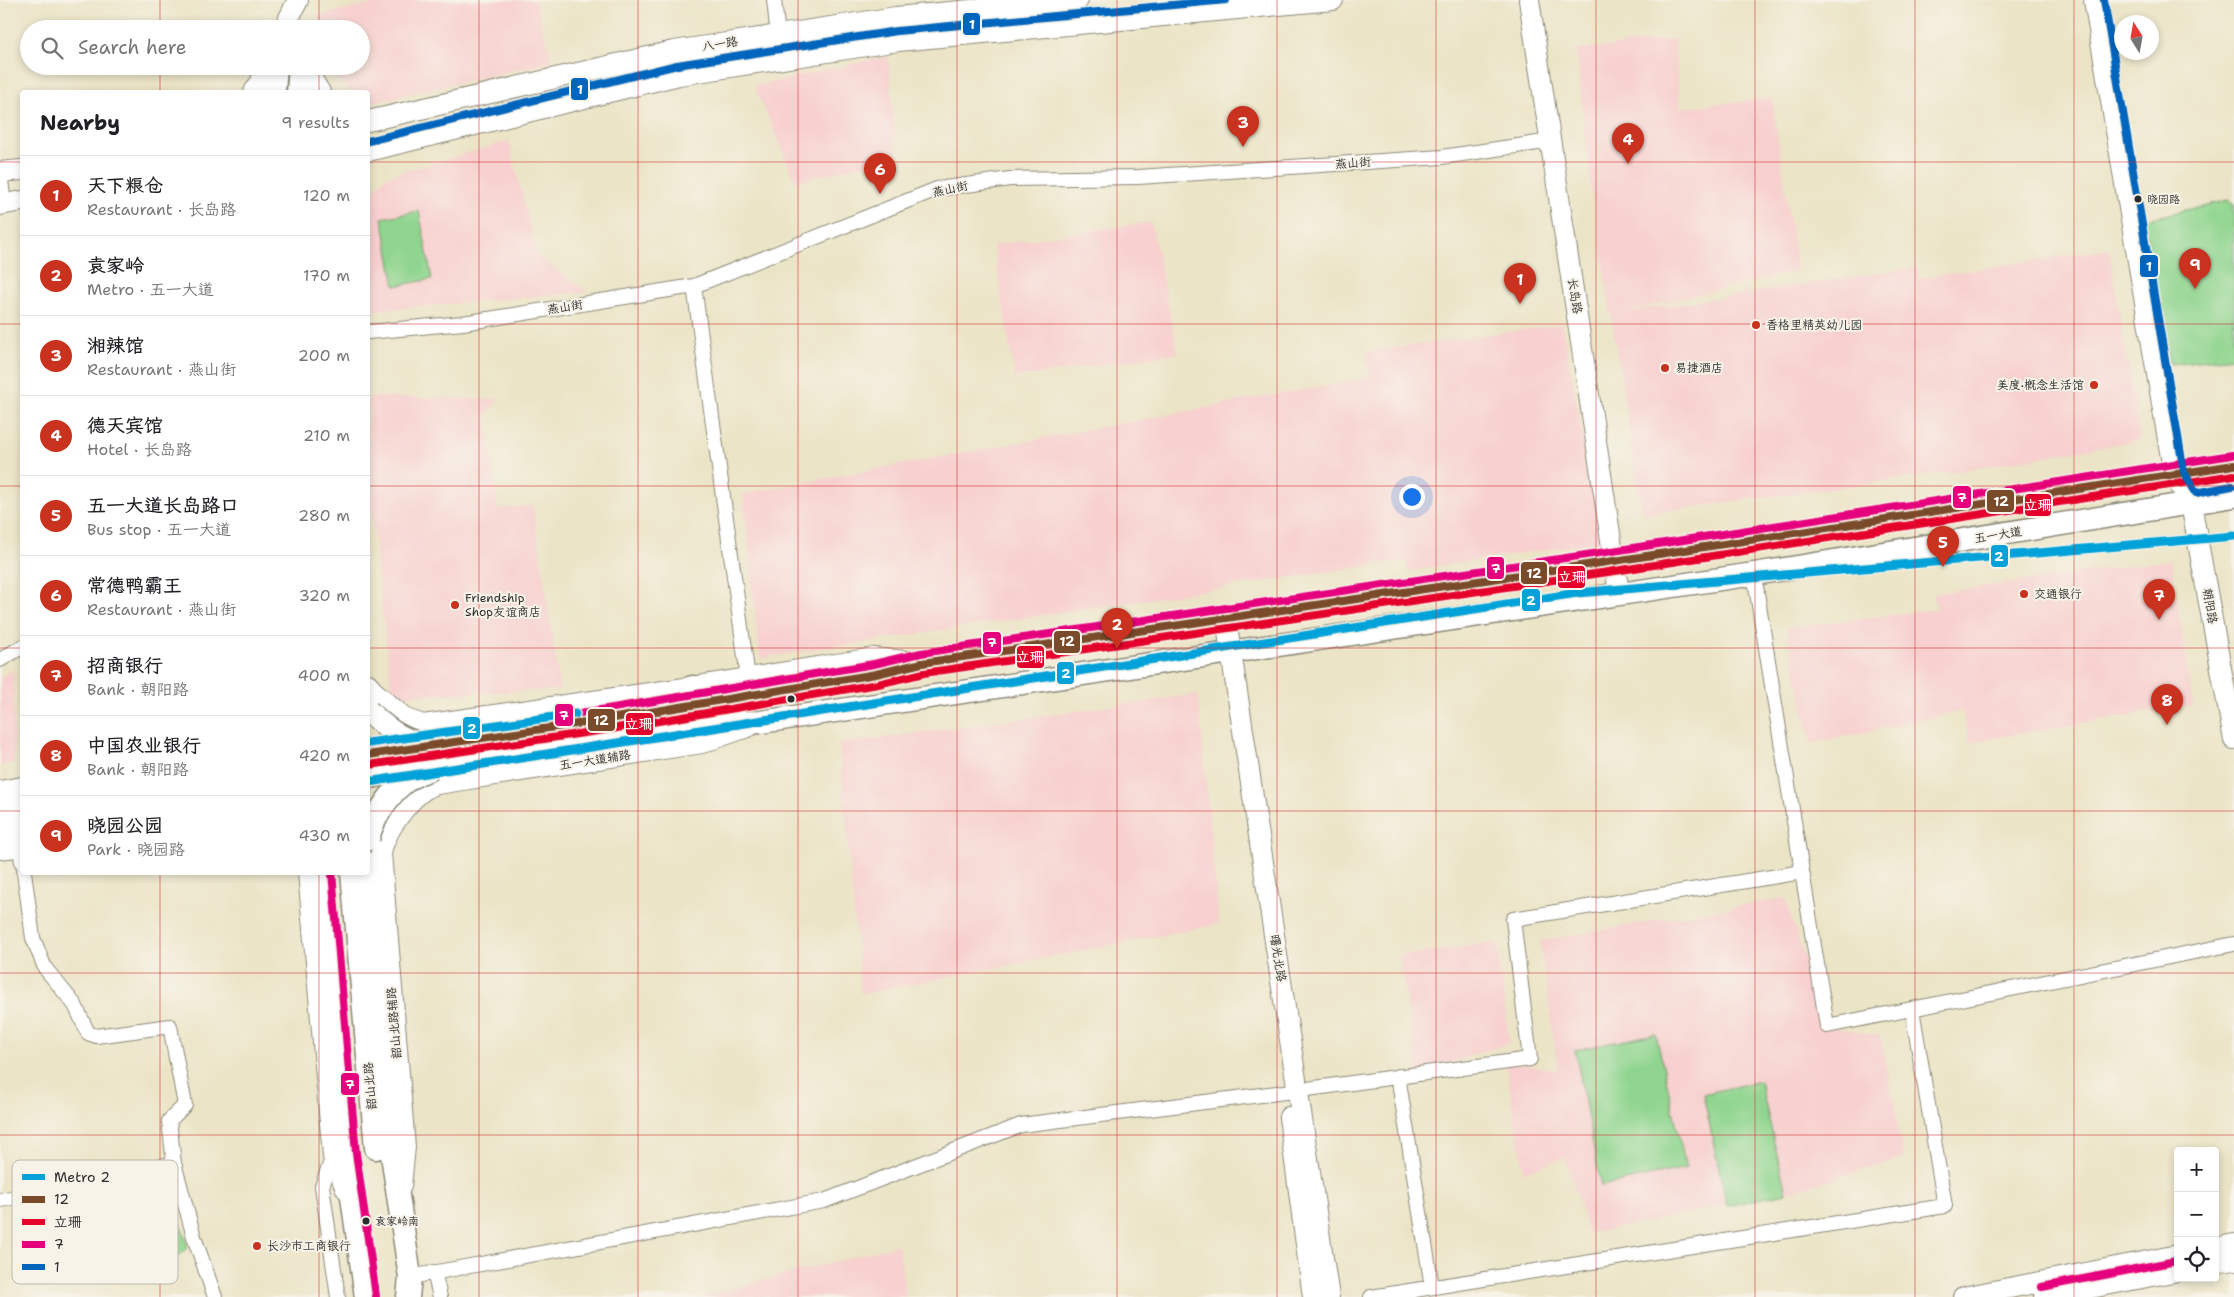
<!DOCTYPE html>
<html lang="en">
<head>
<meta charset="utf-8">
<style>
  body { margin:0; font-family:"Shantell Sans","LXGW WenKai TC",sans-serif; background:#f6f6f6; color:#202124 }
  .controls { position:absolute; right:15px; bottom:15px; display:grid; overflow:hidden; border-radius:5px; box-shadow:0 2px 8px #0003 }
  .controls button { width:45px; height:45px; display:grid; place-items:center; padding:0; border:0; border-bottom:1px solid #e0e0e0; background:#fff; color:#202124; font:25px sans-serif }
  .compass { position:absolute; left:2114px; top:15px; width:45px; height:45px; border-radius:50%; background:#fff; box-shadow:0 2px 8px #0003; rotate:349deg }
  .you { position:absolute; left:1411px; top:496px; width:18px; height:18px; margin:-12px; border:4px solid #fff; border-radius:50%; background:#1a73e8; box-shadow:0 0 0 8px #1a73e833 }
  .badge { display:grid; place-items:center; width:32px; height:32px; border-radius:50%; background:#c8321e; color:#fff; font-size:16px; font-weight:700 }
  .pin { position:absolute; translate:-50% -41px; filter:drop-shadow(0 1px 2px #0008) }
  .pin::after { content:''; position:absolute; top:26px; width:18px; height:15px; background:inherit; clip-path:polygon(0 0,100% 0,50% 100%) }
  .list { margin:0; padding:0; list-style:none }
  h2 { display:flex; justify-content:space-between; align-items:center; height:65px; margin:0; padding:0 20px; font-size:21px }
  h2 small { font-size:16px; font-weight:400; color:#757577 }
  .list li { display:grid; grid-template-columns:32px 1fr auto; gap:15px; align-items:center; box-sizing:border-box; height:80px; padding:0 20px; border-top:1px solid #e0e0e0 }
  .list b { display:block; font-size:19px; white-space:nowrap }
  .list p { margin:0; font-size:16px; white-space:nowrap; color:#757577 }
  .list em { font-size:16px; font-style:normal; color:#757577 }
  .icon { flex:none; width:28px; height:28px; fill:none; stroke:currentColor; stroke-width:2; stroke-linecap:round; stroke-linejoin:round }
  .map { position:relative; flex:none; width:2234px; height:1297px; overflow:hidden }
  .search { position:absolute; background:#fff; box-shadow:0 2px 8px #0003; left:20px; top:20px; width:350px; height:55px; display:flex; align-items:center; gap:12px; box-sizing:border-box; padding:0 18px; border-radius:28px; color:#757577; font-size:19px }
  .panel { position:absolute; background:#fff; box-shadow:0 2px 8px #0003; left:20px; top:90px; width:350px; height:785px; border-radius:5px }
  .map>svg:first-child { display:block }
  .built { fill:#f7d0cf }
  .green { fill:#90d58f; stroke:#5e805d }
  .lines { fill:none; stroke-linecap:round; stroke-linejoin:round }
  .street-casing { stroke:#8b8878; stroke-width:16 }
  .secondary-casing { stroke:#8b8878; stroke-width:22 }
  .primary-casing { stroke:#8b8878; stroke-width:25 }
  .street { stroke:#fff; stroke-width:14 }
  .secondary { stroke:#fff; stroke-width:20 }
  .primary { stroke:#fff; stroke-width:22 }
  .primary-bridge-casing { stroke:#8b8878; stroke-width:25; stroke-linecap:butt }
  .primary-bridge { stroke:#fff; stroke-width:22 }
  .bus-1-casing { stroke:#f7f3e8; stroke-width:11 }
  .bus-2-casing { stroke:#f7f3e8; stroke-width:11 }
  .bus-3-casing { stroke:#f7f3e8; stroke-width:11 }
  .bus-4-casing { stroke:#f7f3e8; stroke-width:11 }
  .bus-1 { stroke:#7a4b2a; stroke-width:8 }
  .bus-2 { stroke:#e4002b; stroke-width:8 }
  .bus-3 { stroke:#e5007d; stroke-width:8 }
  .bus-4 { stroke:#0065bd; stroke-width:8 }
  .metro-1-casing { stroke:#f7f3e8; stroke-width:12 }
  .metro-1 { stroke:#04a2d9; stroke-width:9 }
  .grid { fill:none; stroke:#d62828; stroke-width:1; stroke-opacity:0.55 }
  .bus-dot { fill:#2b2b2b; stroke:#f7f3e8; stroke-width:2 }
  .poi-dot { fill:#c8321e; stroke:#f7f3e8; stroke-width:2 }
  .labels { text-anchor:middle; stroke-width:4; stroke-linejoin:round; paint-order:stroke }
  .bus-label { font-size:11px; fill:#2b2b2b; stroke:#f7f3e8; text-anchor:start }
  .street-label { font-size:12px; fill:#2b2b2b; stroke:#f7f3e8 }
  .poi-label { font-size:12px; fill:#2b2b2b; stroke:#f7f3e8; text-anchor:start }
  .key { fill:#f7f3e8; stroke:#bab7af; stroke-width:1 }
  .key-label { font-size:14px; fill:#2b2b2b }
  .line-badge { stroke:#f7f3e8; stroke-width:2 }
  .badge-label { font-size:14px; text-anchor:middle; font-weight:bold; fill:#fff }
</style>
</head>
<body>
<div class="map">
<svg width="2234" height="1297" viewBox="0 0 2234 1297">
  <rect width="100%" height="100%" fill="#f7f3e8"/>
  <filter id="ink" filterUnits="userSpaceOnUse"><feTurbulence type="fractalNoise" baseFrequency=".02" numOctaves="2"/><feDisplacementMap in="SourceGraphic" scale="10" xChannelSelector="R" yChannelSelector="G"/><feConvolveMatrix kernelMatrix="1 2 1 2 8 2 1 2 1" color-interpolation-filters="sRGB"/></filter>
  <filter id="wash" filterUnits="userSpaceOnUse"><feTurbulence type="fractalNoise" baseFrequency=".0096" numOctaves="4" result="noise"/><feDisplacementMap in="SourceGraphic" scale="20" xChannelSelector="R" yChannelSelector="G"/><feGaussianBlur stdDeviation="1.12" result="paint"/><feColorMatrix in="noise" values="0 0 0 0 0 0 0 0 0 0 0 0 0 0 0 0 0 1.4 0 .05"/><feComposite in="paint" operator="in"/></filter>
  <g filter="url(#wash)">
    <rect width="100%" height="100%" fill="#ebe4c6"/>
    <path class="built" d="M393 0H535L552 62 368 103V92H351L325 66H361V29H318V15Z
      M1674 39 1680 108 1772 98 1797 271 1619 313 1917 267 1919 278 2109 249 2140 440 1952 472 1642 514 1591 186 1576 50Z
      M888 56 897 156 796 182 754 86Z
      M509 141 537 256 587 292 368 311V197L385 177Z
      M1151 222 1178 353 1015 378 993 245Z
      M1562 324 1602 541 1408 571 1406 560 760 658 743 494 1371 377 1366 352Z
      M368 397 498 399 486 415 498 509 533 505 560 690 392 696 368 485Z
      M2171 560 2193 705 1970 742 1962 711 1811 744 1786 628 1937 609 1933 594Z
      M13 669 14 763 0 766V677Z
      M1198 694 1219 924 861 994 839 744Z
      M1785 898 1827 1026 1880 1036 1904 1158 1786 1193 1589 1234 1565 1157 1524 1172 1505 1062 1558 1070 1540 941Z
      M1497 942 1509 1043 1418 1074 1399 956Z
      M898 1245 906 1297H701Z"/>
    <path class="green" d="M2228 200 2234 204V357L2170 364 2144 220Z
      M419 211 432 279 395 286 382 218Z
      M1656 1034 1686 1168 1601 1186 1575 1050Z
      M1760 1081 1786 1193 1727 1206 1703 1094Z
      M177 1214 188 1247 179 1256 109 1273 98 1236Z"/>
  </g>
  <g filter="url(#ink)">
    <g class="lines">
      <defs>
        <path id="street" d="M774 0 778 36
          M0 172 4 204
          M694 286 748 678
          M368 332 463 323 694 286 937 189 1010 179 1138 177 1442 157 1551 141
          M1754 574 1827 1026 2234 944
          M0 660 22 647
          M20 846 22 863
          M24 872 33 938 45 968 75 1005 88 1033 96 1036 170 1026 185 1105 169 1121 174 1163
          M1398 1076 1432 1287
          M333 1156 322 1186 338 1297
          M0 1200 67 1188 174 1163 194 1237 215 1297
          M434 1272 440 1297
          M410 1277 824 1201 1021 1125 1285 1092 1530 1059 1513 919 1802 872
          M1371 1297 1945 1206 1912 1009"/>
        <path id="secondary" d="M1529 0 1619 593
          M2094 0 2174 475 2191 504 2234 740
          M286 29 289 18 298 0
          M304 66 320 92
          M254 92 270 66
          M275 92 277 66
          M297 92 299 66
          M368 121 674 51 896 17 1078 0
          M368 151 679 75 898 41 1333 0
          M0 172 22 170
          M0 205 22 201
          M1226 619 1329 1297
          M368 684 371 689 406 719 423 725 692 687 874 658 915 662
          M0 791 22 787
          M0 849 22 846
          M308 872 333 1156 346 1189
          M1289 1117 1313 1297
          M401 1186 405 1147 381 853C385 830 415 789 437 784L702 743 750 726
          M2215 1248 2234 1244
          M2215 1263 2234 1260
          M1963 1297 2178 1255
          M2044 1297 2178 1271"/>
        <path id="primary" d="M692 687 729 690
          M694 704 876 674 922 663 1614 561 2234 465
          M433 768 699 725 761 722 1754 574 2234 496
          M0 808 22 804
          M0 829 22 825
          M368 863 391 1148 410 1277 408 1297
          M322 872 346 1154 366 1297
          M352 872 376 1148"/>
      </defs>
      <use href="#street" class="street-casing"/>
      <use href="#secondary" class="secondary-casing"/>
      <use href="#primary" class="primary-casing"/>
      <use href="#street" class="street"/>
      <use href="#secondary" class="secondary"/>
      <use href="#primary" class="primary"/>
      <defs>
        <path id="primary-bridge" d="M368 711C385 727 401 741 425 744
          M368 755 609 719 694 704
          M368 777 419 770
          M368 839C372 820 389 794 405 782 413 775 423 772 433 768"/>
      </defs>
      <use href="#primary-bridge" class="primary-bridge-casing"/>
      <use href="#primary-bridge" class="primary-bridge"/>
      <defs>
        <path id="bus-1" d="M368 755 609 719 876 674 922 663 1614 561 2234 465"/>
        <path id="bus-2" d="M369 765 611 729 878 684 924 673 1615 571 2234 475"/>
        <path id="bus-3" d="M368 745 607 709 874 664 921 653 1613 551 2232 455
          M332 872 356 1153 376 1296
          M2042 1287 2176 1261"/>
        <path id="bus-4" d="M2104 0 2184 472 2196 493 2232 486
          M368 141 677 65 897 31 1226 0"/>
      </defs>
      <use href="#bus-1" class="bus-1-casing"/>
      <use href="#bus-2" class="bus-2-casing"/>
      <use href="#bus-3" class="bus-3-casing"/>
      <use href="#bus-4" class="bus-4-casing"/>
      <use href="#bus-1" class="bus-1"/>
      <use href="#bus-2" class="bus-2"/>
      <use href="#bus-3" class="bus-3"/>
      <use href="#bus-4" class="bus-4"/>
      <defs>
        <path id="metro-1" d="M368 743 575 714
          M368 782 1577 593 2234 536"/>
      </defs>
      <use href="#metro-1" class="metro-1-casing"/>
      <use href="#metro-1" class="metro-1"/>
    </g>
  </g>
  <path class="grid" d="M160 0V29M319 0V29M479 0V1297M638 0V1297M798 0V1297M957 0V1297M1117 0V1297M1277 0V1297M1436 0V1297M1596 0V1297M1755 0V1297M1915 0V1297M2074 0V1297M160 66V92M319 66V92M0 162H22M368 162H2234M0 324H22M368 324H2234M0 486H22M368 486H2234M0 648H22M368 648H2234M0 811H22M368 811H2234M160 872V1297M319 872V1297M0 973H2234M0 1135H2234"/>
  <g class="bus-dot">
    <circle cx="2138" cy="199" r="4.5"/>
    <circle cx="791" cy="699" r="4.5"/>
    <circle cx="366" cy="1221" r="4.5"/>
  </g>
  <g class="poi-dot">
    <circle cx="1756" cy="325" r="5"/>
    <circle cx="1665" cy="368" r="5"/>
    <circle cx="2094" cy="385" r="5"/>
    <circle cx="2024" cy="594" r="5"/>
    <circle cx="455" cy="605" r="5"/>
    <circle cx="257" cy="1246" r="5"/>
  </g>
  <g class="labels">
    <g class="bus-label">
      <text x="2147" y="203">晓园路</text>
      <text x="375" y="1225">袁家岭南</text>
    </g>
    <g class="street-label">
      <text transform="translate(720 44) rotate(-9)" y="4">八一路</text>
      <text transform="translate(1353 163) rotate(-4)" y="4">燕山街</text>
      <text transform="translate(950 189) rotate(-12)" y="4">燕山街</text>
      <text transform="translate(1575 296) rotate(81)" y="4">长岛路</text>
      <text transform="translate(565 307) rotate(-9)" y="4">燕山街</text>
      <text transform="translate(1998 535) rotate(-9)" y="4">五一大道</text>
      <text transform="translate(2210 606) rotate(80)" y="4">朝阳路</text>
      <text transform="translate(595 760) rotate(-9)" y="4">五一大道辅路</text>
      <text transform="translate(1278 958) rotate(81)" y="4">曙光北路</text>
      <text transform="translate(394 1023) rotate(-95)" y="4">韶山北路辅路</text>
      <text transform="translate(370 1086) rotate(-95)" y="4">韶山北路</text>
    </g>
    <g class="poi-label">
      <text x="1766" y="329">香格里精英幼儿园</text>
      <text x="1675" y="372">易捷酒店</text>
      <text x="2084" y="389" text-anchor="end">美度·概念生活馆</text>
      <text x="2034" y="598">交通银行</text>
      <text x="465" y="602">Friendship<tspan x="465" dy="14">Shop友谊商店</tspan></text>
      <text x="267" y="1250">长沙市工商银行</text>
    </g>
  </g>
  <rect x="12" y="1160" width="166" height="124" rx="8" class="key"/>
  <rect x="22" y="1174" width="23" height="6" fill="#04a2d9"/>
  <rect x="22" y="1196" width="23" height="7" fill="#7a4b2a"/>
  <rect x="22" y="1219" width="23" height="6" fill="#e4002b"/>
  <rect x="22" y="1241" width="23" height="7" fill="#e5007d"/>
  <rect x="22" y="1264" width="23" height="6" fill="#0065bd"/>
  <g class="key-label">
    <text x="54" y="1182">Metro 2</text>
    <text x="54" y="1204">12</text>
    <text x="54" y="1227">立珊</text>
    <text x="54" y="1249">7</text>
    <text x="54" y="1272">1</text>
  </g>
  <g class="line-badge">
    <rect x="962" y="12" width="19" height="24" rx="5" fill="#0065bd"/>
    <rect x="570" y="77" width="19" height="24" rx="5" fill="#0065bd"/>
    <rect x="2139" y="254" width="20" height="24" rx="5" fill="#0065bd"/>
    <rect x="1952" y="485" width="20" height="24" rx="5" fill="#e5007d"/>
    <rect x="1986" y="489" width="29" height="24" rx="5" fill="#7a4b2a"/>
    <rect x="2024" y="493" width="28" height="24" rx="5" fill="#e4002b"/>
    <rect x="1990" y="544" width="19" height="24" rx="5" fill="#04a2d9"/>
    <rect x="1486" y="556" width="19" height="24" rx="5" fill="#e5007d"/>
    <rect x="1520" y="561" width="28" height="24" rx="5" fill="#7a4b2a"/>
    <rect x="1557" y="565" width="29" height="24" rx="5" fill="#e4002b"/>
    <rect x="1521" y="588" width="20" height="24" rx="5" fill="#04a2d9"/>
    <rect x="1053" y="630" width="28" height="24" rx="5" fill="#7a4b2a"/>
    <rect x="982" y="631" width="20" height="24" rx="5" fill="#e5007d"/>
    <rect x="1016" y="645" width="29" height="24" rx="5" fill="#e4002b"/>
    <rect x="1056" y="661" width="19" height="24" rx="5" fill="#04a2d9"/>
    <rect x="554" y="703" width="20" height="24" rx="5" fill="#e5007d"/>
    <rect x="587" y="708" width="29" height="24" rx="5" fill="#7a4b2a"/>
    <rect x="625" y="712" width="29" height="24" rx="5" fill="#e4002b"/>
    <rect x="462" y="716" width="19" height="24" rx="5" fill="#04a2d9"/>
    <rect x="340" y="1072" width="20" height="24" rx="5" fill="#e5007d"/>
  </g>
  <g class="badge-label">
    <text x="972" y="29">1</text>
    <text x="580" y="94">1</text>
    <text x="2149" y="271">1</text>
    <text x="1962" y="502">7</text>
    <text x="2001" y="506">12</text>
    <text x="2038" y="510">立珊</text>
    <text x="1999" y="561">2</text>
    <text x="1496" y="573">7</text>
    <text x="1534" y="578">12</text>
    <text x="1572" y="582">立珊</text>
    <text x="1531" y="605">2</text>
    <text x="1067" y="646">12</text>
    <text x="992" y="647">7</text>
    <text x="1030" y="662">立珊</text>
    <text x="1066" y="678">2</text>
    <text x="564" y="720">7</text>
    <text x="601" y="725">12</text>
    <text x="639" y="729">立珊</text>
    <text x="472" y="733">2</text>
    <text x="350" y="1089">7</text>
  </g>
</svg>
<div class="controls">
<button>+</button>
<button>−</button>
<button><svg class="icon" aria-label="locate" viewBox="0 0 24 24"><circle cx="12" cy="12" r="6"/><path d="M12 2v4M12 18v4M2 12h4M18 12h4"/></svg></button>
</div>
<svg class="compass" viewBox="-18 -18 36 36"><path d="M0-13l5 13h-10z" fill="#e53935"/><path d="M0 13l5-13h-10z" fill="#757577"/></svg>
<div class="you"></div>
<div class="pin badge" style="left:1520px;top:304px">1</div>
<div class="pin badge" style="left:1117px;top:649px">2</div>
<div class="pin badge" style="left:1243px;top:147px">3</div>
<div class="pin badge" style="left:1628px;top:164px">4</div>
<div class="pin badge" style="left:1943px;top:567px">5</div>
<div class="pin badge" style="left:880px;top:194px">6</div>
<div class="pin badge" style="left:2159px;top:620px">7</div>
<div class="pin badge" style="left:2167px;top:725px">8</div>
<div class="pin badge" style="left:2195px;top:289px">9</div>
<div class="search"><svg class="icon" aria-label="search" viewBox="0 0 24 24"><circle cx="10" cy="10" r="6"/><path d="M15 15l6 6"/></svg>Search here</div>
<section class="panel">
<h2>Nearby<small>9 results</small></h2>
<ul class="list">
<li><span class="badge">1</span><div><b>天下粮仓</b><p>Restaurant · 长岛路</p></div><em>120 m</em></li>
<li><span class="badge">2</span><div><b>袁家岭</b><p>Metro · 五一大道</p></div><em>170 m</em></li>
<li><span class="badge">3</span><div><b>湘辣馆</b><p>Restaurant · 燕山街</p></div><em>200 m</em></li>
<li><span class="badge">4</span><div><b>德天宾馆</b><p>Hotel · 长岛路</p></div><em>210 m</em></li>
<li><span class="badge">5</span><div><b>五一大道长岛路口</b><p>Bus stop · 五一大道</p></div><em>280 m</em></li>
<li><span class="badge">6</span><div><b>常德鸭霸王</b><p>Restaurant · 燕山街</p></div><em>320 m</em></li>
<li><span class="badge">7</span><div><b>招商银行</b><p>Bank · 朝阳路</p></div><em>400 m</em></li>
<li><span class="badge">8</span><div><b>中国农业银行</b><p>Bank · 朝阳路</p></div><em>420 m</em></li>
<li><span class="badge">9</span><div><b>晓园公园</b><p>Park · 晓园路</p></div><em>430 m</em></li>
</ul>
</section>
</div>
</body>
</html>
